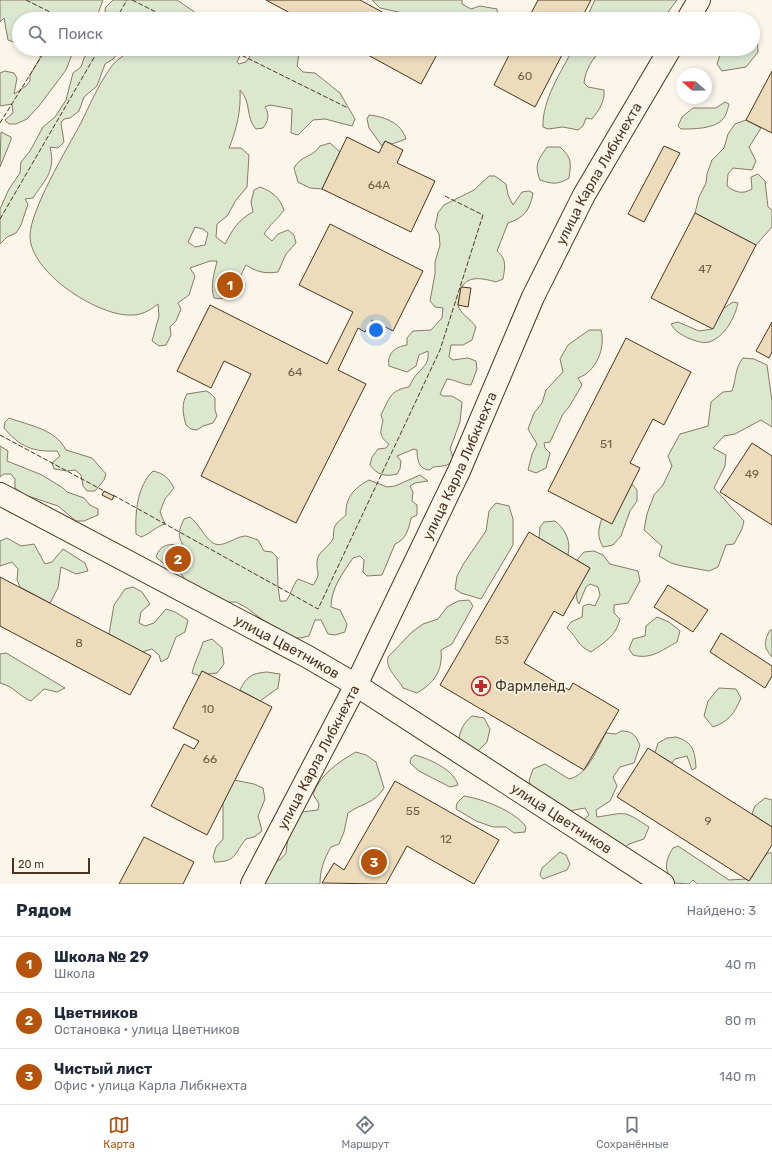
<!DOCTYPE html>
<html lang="ru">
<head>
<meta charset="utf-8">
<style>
  body { margin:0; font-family:Rubik,sans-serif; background:#f2f2f3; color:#1f2937 }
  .compass { position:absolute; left:676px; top:68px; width:36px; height:36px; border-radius:50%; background:#fff; box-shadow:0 2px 6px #0003; rotate:290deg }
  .scale { position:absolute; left:12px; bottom:10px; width:78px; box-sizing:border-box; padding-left:4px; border:2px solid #4a3520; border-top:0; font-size:11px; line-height:14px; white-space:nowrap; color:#4a3520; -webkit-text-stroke:3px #fbf6e9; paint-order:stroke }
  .you { position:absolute; left:376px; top:330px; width:14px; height:14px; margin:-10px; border:3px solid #fff; border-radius:50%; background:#1a73e8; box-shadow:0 0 0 6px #1a73e833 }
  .badge { display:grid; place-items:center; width:26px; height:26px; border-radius:50%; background:#b45309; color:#fff; font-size:13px; font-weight:700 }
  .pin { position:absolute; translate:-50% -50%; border:2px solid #fff; box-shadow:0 1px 4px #0006 }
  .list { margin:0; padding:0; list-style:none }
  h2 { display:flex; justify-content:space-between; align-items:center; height:52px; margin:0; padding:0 16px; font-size:17px }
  h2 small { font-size:13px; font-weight:400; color:#747a83 }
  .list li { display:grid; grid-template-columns:26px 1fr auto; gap:12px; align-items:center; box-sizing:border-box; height:56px; padding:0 16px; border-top:1px solid #e0e1e3 }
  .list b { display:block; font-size:15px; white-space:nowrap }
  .list p { margin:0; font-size:13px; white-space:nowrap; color:#747a83 }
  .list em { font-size:13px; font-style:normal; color:#747a83 }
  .icon { flex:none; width:22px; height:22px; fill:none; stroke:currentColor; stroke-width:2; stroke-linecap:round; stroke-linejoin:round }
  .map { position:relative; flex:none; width:772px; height:884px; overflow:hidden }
  .search { position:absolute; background:#fff; box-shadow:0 2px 6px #0003; left:12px; right:12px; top:12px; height:44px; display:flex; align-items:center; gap:10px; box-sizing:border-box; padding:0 14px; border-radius:22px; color:#747a83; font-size:15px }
  .sheet { height:220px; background:#fff }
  nav { display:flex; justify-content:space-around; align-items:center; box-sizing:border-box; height:56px; border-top:1px solid #e0e1e3; background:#fff; font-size:11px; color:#747a83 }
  nav a { display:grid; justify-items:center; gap:2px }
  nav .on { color:#b45309 }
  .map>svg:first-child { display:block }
  .green { fill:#dce7d0; stroke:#887966; fill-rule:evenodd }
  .building { fill:#ecdcbc; stroke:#4a3520 }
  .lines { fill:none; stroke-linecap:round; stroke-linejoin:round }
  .tertiary-casing { stroke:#4a3520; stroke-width:24 }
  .secondary-casing { stroke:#4a3520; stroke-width:24 }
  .tertiary { stroke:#fbf6e9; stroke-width:22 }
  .secondary { stroke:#fbf6e9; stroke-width:22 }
  .fence { stroke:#4a3520; stroke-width:1; stroke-dasharray:5 2; stroke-linecap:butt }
  .labels { text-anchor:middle; stroke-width:3; stroke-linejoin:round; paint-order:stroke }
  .number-label { font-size:12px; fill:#725f47 }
  .street-label { font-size:14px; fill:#4a3520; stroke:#fbf6e9 }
  .poi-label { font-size:14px; fill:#4a3520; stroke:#fbf6e9; text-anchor:start }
</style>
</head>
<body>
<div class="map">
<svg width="772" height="884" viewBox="0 0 772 884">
  <rect width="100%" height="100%" fill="#fbf6e9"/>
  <path class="green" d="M0 0H103L97 16 92 19H19V44L8 40 4 18 0 22Z
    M113 0H177L199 15 202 19H106L105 8Z
    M372 0H462V4L471 9 480 6 497 9 498 19H447L441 16 434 19H411L403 13 380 8Z
    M595 0H677L663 19H586Z
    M753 29 757 30 758 52 746 67 722 71 717 64 720 55 724 49H753Z
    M41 49H74L66 70 39 106 27 119 16 124H9L5 120 13 113 12 104 0 106V73L5 71 14 73 17 78 14 94 26 86 30 81V75L40 58Z
    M90 49H122L113 59 105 64 97 86 84 97 79 111 70 118 64 119 61 123 64 142 58 148 50 147C56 172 45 179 33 198L25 199 28 204 21 225 16 233 7 237 0 244V209L9 189 20 173 21 162 30 151 43 127 55 117 66 100 73 73 81 67 84 58Z
    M132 49H243L237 62 239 64 246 62 255 49H300L297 66 303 72 315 73 340 93 355 119 352 126 325 119 313 120 298 135 291 133 292 109 270 105 265 107C270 114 268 122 263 128L256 129C245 117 252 103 240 90 241 111 237 128 229 148H241L249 155 247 187 236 200 227 216 217 224 216 237 225 244C232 230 239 219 253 212L251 202 254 190 260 187C273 192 279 197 284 210 278 219 270 224 264 234L272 241 278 234 288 230 294 235 296 243 286 254 278 272C265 274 257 272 246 265 238 278 235 303 214 298 210 285 214 275 217 261H210L190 268 195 276 189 295 178 303 181 309 176 321 170 327 171 335 166 345 159 346 152 341 159 316 158 304C149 311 141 316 128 315 95 314 30 272 30 236 30 210 68 147 81 123 90 104 99 84 111 67 116 60 126 54 132 49ZM195 227 203 229 208 233 205 245 195 247 188 242Z
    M573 49H602C593 58 585 70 584 83L588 87 604 90C605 102 599 110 592 119L586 118 583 126 578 130 563 127 548 129 543 127C542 100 561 72 573 49Z
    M725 102 729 104C728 108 726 116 723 119 715 129 693 129 681 129L678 126 682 117 693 108H716Z
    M369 115C386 117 401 123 406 139L392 144 385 141 382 146 369 128 367 119Z
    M746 120 761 128 749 147 756 161 752 170 733 168 728 174 727 186C735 192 742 195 752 189L751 177 758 174 765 181 768 207 772 210V227L756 245 695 213 699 197 706 183 707 174 712 160 724 148 728 134 735 124Z
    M1 132 11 137V140L0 167Z
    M330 143 340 152 322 189 310 188 298 182 294 168C301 155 312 158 320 146Z
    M547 147H560C572 158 571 162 569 178 558 185 552 184 540 180 534 165 538 160 547 147Z
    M489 176H495L506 184 508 195 513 205 522 192 529 191 533 193C530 210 524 218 508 223L497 251C507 259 505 267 503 279L496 282C482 278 464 274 460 293 460 296 458 302 458 305 460 314 471 319 476 327L472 340 463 345H451L449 357 453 360 468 358 476 361 477 369 471 385C463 385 456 380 447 379L440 394 443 396H452L462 402 460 422 450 449C458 465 446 466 433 467L430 470C419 470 417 460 417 450L414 449 397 456 401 461 400 469 397 474C386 477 377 475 370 465L372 457 378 449 386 448 389 444C379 437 380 432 383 421L381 415C389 399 390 390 409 387 412 382 414 376 418 373 425 365 429 363 428 351L419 355 416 366 407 372 389 366C387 353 395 347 407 345V338L413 331 431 330 442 318 443 308 435 307 430 301 435 274V262L440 245 439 234 435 227 438 213 444 205 474 190Z
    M733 302 738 303C735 317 725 337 709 342 703 344 693 340 688 338 680 334 675 331 671 324L678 322 699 331 712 329 724 308Z
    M589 330H601C606 348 596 372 578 378L582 385 569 407 563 414 550 442 544 443 545 448 550 453 546 468 536 473 528 470 532 454 537 444 528 429 534 413 542 403 546 390 563 372 560 359 568 345Z
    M743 358 754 359 767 365 772 401V427L761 420 735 434 724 436 713 448 726 455 725 466 714 488 744 521 742 529 734 544 726 545 718 567 709 571 682 566 671 563 659 556 662 546 644 530 647 514 654 495 663 485 672 466 668 456 680 434 708 426 711 402 723 392 732 391C737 377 734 370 743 358Z
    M206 391 210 393 215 398V410L217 416 213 423 203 426 197 430 191 429 186 425C183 414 181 404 187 394Z
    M9 418C31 426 55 429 66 450L92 458 106 474 104 480 95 491H87L83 486 81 475 75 470 67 471 54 469 52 463 60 456 57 451C33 452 20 447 4 428L5 422Z
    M0 446 8 451 7 461 42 475 63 488 67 492 84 498 90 505 98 509V515L84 521H76L58 506 25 495 15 488V479L11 474H4L0 477Z
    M153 471C163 473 169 478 174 488L165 499 160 512 165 524C155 527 150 534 141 537L136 534C135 513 137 486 153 471Z
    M420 475 428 481 415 483 410 486 413 492 412 501 417 505V515L411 518C409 528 406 540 395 544L382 575 367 576 363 572 364 560 360 556 353 558C343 573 331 588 331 607L340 610 347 624 345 632 335 635 328 634 321 620H315L309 636 300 638 284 636 247 608 236 602H225L193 589 174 565 163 563 156 557C161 543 170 544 183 545 177 535 179 530 184 519L190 517C199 524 205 538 213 543 223 549 235 536 246 536 250 537 255 539 258 540L264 551 272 552 277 557 278 586 280 601H286C292 593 292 586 298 579L313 585C322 573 316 573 317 562 317 552 329 547 333 539 334 536 333 532 334 529 335 523 342 519 346 515 345 498 354 488 369 480L387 487 395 486Z
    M632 484 637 490V501L630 511 621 536 613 545 603 547C597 536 598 530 602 518L612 523Z
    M496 503 509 506 513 519V545L481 599 461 593 455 589 457 576 464 563 486 531 489 511Z
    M555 521C566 530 571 541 568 555L539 538 540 527 544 522Z
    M7 538 21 546 34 544 45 564 52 562 63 549 85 563 88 571 76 574 61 567 58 588 50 603 20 587 17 580 18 569 12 562 0 566V541Z
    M594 551 603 555 610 564 638 571 640 581 628 603 614 605V613L620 619C616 636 605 642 591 652 576 645 579 639 567 628L571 622 582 617 583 606 589 604 595 606 600 595 598 587 590 584 586 587 579 604C571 593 585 578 590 568L577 560 584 552Z
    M133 587 142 592 150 604 141 612 139 623 145 626 154 623 166 609 175 612 188 620 185 632 176 637 168 658 161 662 159 655 152 649 142 652 109 634 114 605 125 589Z
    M469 600 473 606 452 644 441 650C443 671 434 683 417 693L403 688C398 678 385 669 388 657L412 632 423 624 438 619 447 607 458 601Z
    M657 617 669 622 680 631 677 642C662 650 651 660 633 655L629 649 633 639 645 636 646 626Z
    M770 630H772V657C763 647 764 641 770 630Z
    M212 639 222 648 224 664 217 673 208 674 202 671 200 676 192 673C194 663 200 653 203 642Z
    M6 653 65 688 57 692 44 689 31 701C17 695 15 687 0 683V654Z
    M267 672 280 674 278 688 260 701 240 690C246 677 252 673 267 672Z
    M719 688 736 689 741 698C734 714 729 721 713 727L704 716 708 701Z
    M472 716 484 718 490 729 487 742 478 751 458 746C459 733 462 724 472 716Z
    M621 731C633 731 635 735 640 745L634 763 620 767 613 777 617 786 610 801 596 810 597 817C626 813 622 809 649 827L644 839 629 844 621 850 582 821 589 815 585 808 569 811 534 792 529 781 533 769 545 764 569 779C588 775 597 748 606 733L616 734Z
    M676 737C693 742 695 751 696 768L692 770 687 756 675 759 672 763 655 753 658 743 667 738Z
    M356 752 366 755 376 762 384 788C374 804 362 803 348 813L344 832 339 844 331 847C324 859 320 870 320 884H260L272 863 281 859 286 853 288 838 301 812 318 810 319 804 313 794C320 775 338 762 356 752Z
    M415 755C430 759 454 770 458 785L450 787 419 771 410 763 411 758Z
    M234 780 254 784 263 788 265 799 258 816 262 831 254 837 246 839C234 853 237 862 215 862L213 857 216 847 223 839V803Z
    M464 796C483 799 515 811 526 827L525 832 514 833 506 827H493L476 821 456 809 457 803Z
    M765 798 772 800V827L752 814 755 806Z
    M678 846 729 880 746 879 749 881 767 853H772V884H697L693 880 689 884 675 883C663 871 665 861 673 848Z
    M560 852 566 855 570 864 567 870 543 879 540 875 542 868Z"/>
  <path class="building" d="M266 0H360L395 19H301Z
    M538 0H591L581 19H528Z
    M357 49H440L421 84Z
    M512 49H565L535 107 494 85Z
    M772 71V133L746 120Z
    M347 137 379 153 385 141 403 150 397 163 435 181 411 232 322 189Z
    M664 146 680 153 644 222 628 214Z
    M695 213 756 245 713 329 651 298Z
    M330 224 423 271 393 331 372 320 365 332 358 328 338 370 366 384 296 523 201 476 251 374 224 361 211 388 177 371 210 305 327 364 353 312 299 285Z
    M461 287 471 288 468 307 458 305Z
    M772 322V352L769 358 756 351Z
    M626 338 691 372 664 425 653 419 630 463 640 468 612 524 548 491Z
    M752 443 772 456V525L720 492Z
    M104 491 114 496 112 500 102 495Z
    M529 532 590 568 563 616 554 611 524 663 569 690 573 683 619 710 584 770 440 685Z
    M0 577 151 656 130 695 0 626Z
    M668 585 708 610 693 632 654 607Z
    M721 633 772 666V676L765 688 710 652Z
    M202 671 272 707 207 835 151 806 184 744 194 749 199 741 173 728Z
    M648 748 772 827V845L749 881 617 797Z
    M395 781 499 840 474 884 407 846 386 884 322 883 334 863 344 870Z
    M144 837 194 862 183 884H119Z"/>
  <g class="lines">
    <defs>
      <g id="tertiary">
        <path id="s1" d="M0 494 308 657 356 685 663 884"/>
      </g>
      <g id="secondary">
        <path d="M688 19 699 0"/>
        <path id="s2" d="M252 884 356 685 459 471 533 297 584 195 670 49"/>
      </g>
    </defs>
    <use href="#tertiary" class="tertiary-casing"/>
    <use href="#secondary" class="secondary-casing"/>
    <use href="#tertiary" class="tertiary"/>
    <use href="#secondary" class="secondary"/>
    <path class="fence" d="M26 0 64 19
      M132 0 170 19
      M116 19 127 0
      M229 49 348 108
      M0 123 46 49
      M0 219 99 49
      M0 435 106 492
      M113 495 318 609 440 350 483 215 443 195"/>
  </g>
  <defs>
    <symbol id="pharmacy-ring" viewBox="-11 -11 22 22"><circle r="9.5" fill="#fbf6e9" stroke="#c62828" stroke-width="1.5"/><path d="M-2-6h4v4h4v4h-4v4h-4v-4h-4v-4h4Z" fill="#c62828"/></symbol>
  </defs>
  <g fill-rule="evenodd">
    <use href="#pharmacy-ring" x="470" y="675" width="22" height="22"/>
  </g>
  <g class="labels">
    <g class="number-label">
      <text x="525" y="80">60</text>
      <text x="379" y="189">64А</text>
      <text x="705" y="273">47</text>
      <text x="295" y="376">64</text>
      <text x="606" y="448">51</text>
      <text x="752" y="478">49</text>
      <text x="502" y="644">53</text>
      <text x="79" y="647">8</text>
      <text x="208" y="713">10</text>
      <text x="210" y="763">66</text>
      <text x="413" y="815">55</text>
      <text x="708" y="825">9</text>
      <text x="446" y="843">12</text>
    </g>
    <g class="street-label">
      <text dy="5" stroke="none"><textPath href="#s2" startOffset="791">улица Карла Либкнехта</textPath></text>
      <text dy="5" stroke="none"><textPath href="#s2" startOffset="467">улица Карла Либкнехта</textPath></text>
      <text dy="5" stroke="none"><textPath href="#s1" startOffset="325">улица Цветников</textPath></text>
      <text dy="5" stroke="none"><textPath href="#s2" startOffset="143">улица Карла Либкнехта</textPath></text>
      <text dy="5" stroke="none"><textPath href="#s1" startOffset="649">улица Цветников</textPath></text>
    </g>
    <g class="poi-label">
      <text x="495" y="691">Фармленд</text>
    </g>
  </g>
</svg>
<svg class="compass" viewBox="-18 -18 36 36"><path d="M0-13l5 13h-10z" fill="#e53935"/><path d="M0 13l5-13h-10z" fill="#747a83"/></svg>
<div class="scale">20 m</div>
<div class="you"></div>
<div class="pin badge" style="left:230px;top:285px">1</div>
<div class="pin badge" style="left:178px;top:559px">2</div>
<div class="pin badge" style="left:374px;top:862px">3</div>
<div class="search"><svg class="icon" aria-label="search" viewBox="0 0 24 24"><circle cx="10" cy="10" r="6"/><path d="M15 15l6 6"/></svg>Поиск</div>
</div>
<section class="sheet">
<h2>Рядом<small>Найдено: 3</small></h2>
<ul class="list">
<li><span class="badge">1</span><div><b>Школа № 29</b><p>Школа</p></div><em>40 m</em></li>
<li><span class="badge">2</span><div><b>Цветников</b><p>Остановка · улица Цветников</p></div><em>80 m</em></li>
<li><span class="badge">3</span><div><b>Чистый лист</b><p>Офис · улица Карла Либкнехта</p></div><em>140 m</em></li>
</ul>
</section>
<nav>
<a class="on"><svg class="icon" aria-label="map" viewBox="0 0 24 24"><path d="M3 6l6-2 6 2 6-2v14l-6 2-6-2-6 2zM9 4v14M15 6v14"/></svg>Карта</a>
<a><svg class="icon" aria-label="directions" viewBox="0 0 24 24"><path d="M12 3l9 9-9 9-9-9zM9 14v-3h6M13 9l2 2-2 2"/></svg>Маршрут</a>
<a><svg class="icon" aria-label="saved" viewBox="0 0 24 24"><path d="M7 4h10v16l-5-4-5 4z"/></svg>Сохранённые</a>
</nav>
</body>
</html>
